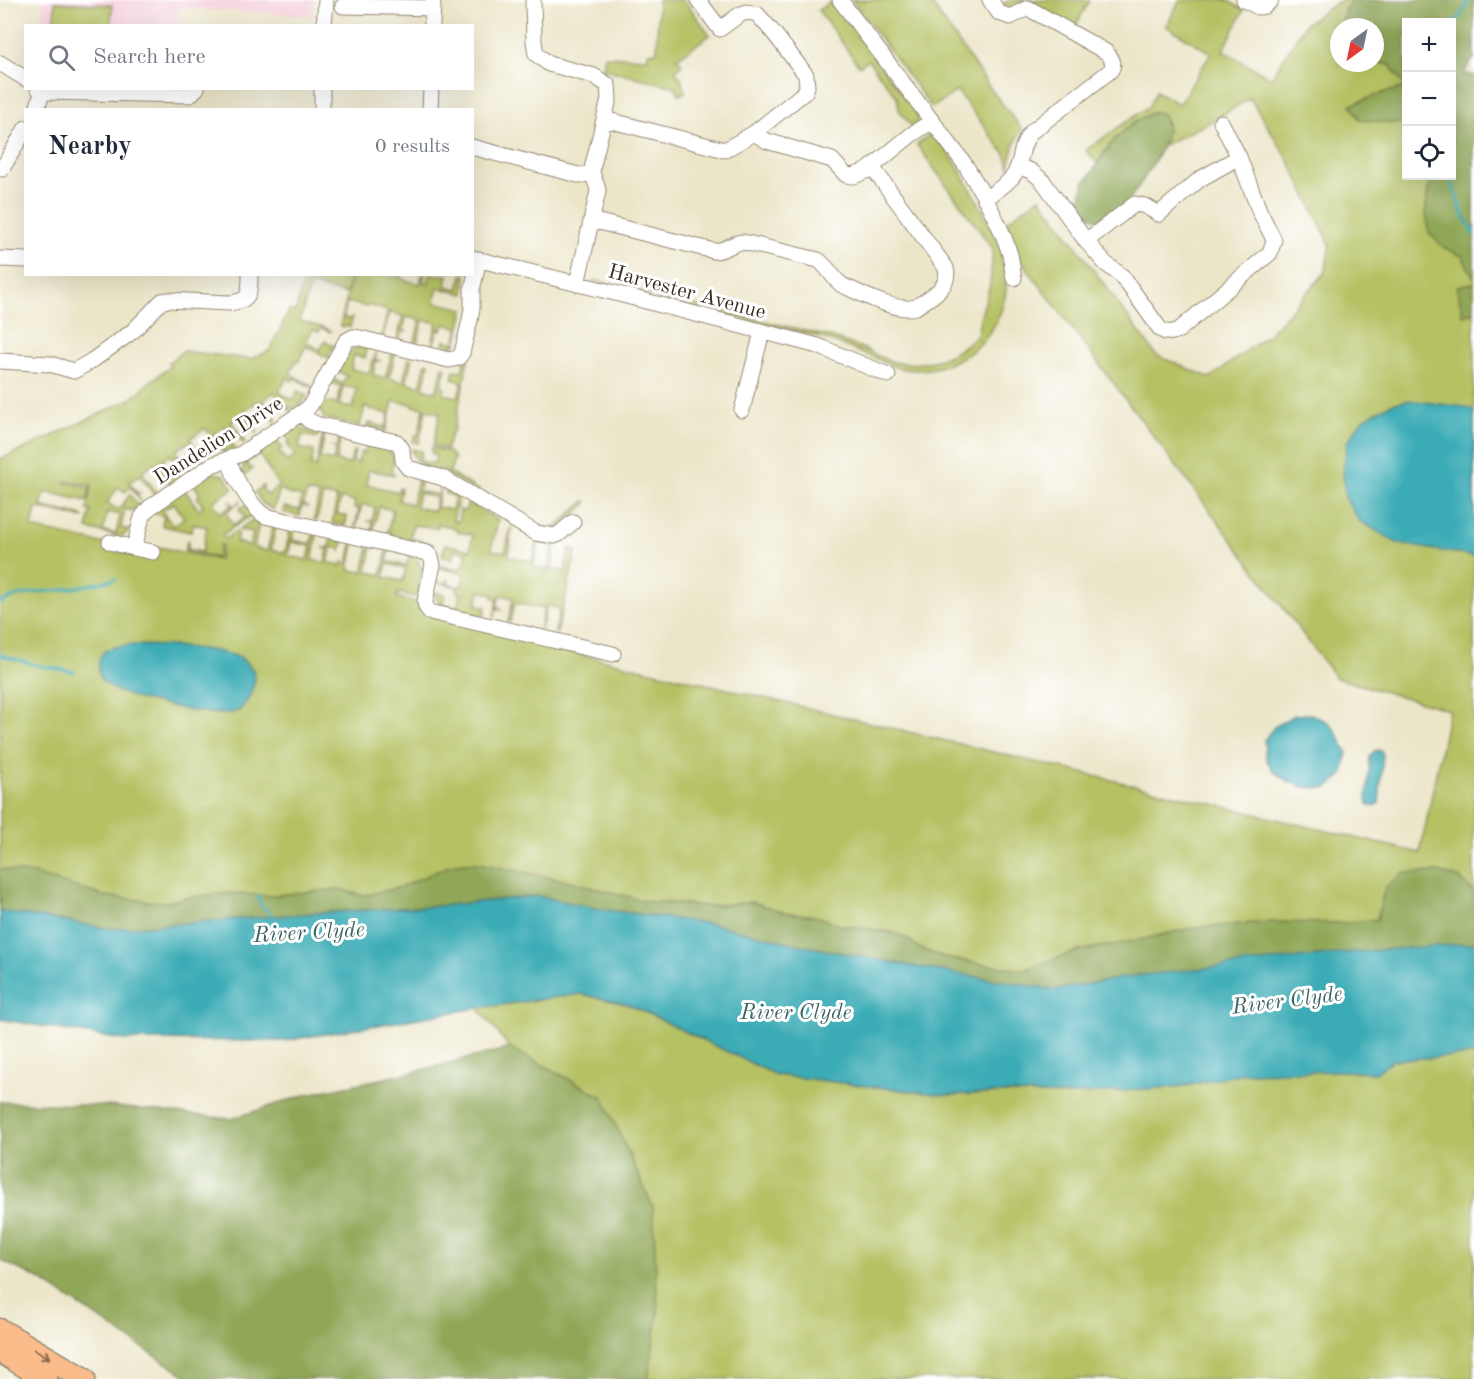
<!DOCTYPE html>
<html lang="en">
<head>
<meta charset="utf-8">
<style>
  body { margin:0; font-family:"Old Standard TT",serif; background:#f2f2f3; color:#1f2937 }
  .controls { position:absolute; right:18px; top:18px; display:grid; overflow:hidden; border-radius:0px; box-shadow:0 6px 24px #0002 }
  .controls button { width:54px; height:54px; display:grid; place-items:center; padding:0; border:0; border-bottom:2px solid #e0e1e3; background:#fff; color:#1f2937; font:30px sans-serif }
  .compass { position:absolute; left:1330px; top:18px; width:54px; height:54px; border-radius:50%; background:#fff; box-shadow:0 6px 24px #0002; rotate:213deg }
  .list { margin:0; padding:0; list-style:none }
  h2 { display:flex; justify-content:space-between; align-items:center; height:78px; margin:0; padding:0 24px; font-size:26px }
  h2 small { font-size:20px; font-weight:400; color:#747a83 }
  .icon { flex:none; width:33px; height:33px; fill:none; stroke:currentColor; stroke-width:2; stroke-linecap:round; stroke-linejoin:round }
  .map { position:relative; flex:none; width:1474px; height:1379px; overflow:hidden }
  .search { position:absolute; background:#fff; box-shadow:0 6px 24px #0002; left:24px; top:24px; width:450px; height:66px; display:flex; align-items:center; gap:15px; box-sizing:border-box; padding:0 21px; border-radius:0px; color:#747a83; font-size:22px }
  .panel { position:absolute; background:#fff; box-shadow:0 6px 24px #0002; left:24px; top:108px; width:450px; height:168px; border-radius:0px }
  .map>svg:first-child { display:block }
  .built { fill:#f4cfdc }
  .green { fill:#b5c163; stroke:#787640; stroke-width:1.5; fill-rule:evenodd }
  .forest { fill:#90a759; stroke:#66683c; stroke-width:1.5 }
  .water { fill:#3aabb5; stroke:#3a6a6a; stroke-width:1.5 }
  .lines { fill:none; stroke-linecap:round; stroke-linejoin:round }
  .stream { stroke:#3aabb5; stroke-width:3 }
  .minor-casing { stroke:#948874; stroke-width:17 }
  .highway-casing { stroke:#948874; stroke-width:25 }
  .minor { stroke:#fff; stroke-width:15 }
  .highway { stroke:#fabc8b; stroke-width:22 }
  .oneway { stroke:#916c4f }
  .labels { text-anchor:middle; stroke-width:6; stroke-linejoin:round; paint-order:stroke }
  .street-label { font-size:21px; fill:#3b2a1e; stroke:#fff }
  .water-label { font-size:22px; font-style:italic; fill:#3b6462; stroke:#fff }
</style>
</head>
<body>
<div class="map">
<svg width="1474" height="1379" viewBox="0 0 1474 1379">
  <rect width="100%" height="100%" fill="#fff"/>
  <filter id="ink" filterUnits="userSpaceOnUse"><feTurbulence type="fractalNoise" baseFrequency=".0167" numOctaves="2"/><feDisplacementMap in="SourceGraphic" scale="12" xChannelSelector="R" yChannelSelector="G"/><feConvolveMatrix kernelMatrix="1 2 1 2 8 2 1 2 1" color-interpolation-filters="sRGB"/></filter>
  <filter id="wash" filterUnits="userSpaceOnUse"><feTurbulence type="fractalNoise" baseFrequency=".008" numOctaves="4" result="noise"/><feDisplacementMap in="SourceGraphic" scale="24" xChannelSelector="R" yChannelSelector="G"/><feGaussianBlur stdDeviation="1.35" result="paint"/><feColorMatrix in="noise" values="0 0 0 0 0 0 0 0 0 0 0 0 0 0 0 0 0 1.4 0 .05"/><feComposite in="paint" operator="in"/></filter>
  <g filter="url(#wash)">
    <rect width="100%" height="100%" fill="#ece6c9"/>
    <path class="built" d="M42 0H314L313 16 178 8 177 26 43 25Z"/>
    <path class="green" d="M658 0H684L710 35 677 58 682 65 675 71 681 78 685 92 680 95 675 87 603 69 605 56 648 58V52H657Z
      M852 0H929L993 92 1022 129 1014 146 1009 167 1005 154 957 91 932 108Z
      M1009 0H1090L1075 27 1030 1 1021 2 1009 8 1002 5Z
      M1180 0H1227L1244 10 1223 51 1271 78 1306 23 1341 0H1352L1345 9 1342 27H1339V63L1389 64 1406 87 1383 93 1351 105 1360 120 1406 124V176H1431V180L1427 195 1426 212 1443 247 1462 256 1474 278V283L1457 287 1463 315 1474 312V943L1133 976 1056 990 804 946 712 924 600 909 0 911V459L24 449 133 398 148 383 170 367 168 363 183 351 250 359 269 351 289 311H296L304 275H336L350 278 346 294 310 285 300 321 325 328 331 331 330 332 321 328 319 332 313 329 306 342 320 350 325 341 334 346 328 358 306 346 298 362 296 361 290 374 312 386V387L294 378 292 381 287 378 279 392 293 400 298 391 307 396 301 404 294 409 292 406 289 408 291 411H290L284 403 279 407 282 403 274 392 264 400 277 420 275 422 269 414 253 424 258 433 257 434 251 426 246 429 250 426 242 414 231 422 245 442 243 443 232 427 228 429 225 426 214 434 222 446 229 440 235 449 222 452 215 442 199 452 204 461 202 462 187 443 176 451 190 471 188 472 177 455 173 458 170 455 159 463 168 476 173 473 174 469 180 477 170 484 154 463 142 472 157 493 154 495 140 475 129 482 137 493 141 492 137 495 142 503 131 487 125 492 118 487 107 503 119 510 130 494 138 506 135 508 134 511 125 509 121 528 130 530 121 537 87 529 91 511 87 510 92 485 65 481V483L90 487 87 501 45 492 41 506 84 516 83 518 36 508 32 528 110 545V550L155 560 159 547 219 560 222 545H220L217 558 185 550 187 540 189 541 187 549 202 552 207 527 193 524 191 532 162 526 164 516 156 514 152 512 184 489 199 510 203 506 197 497 200 494 193 483 213 473 224 475 233 488 213 502 220 513 232 505 230 501 234 506 242 500 226 512 233 525 245 517 239 509 245 505 252 515 223 534 225 539 235 532 238 533 236 542 250 546 253 532 238 530 254 519 259 523 254 548 267 551 273 526 276 527 271 550 285 553 290 530 294 531 292 540 311 544 313 535 317 536 312 560 325 563 328 549 323 548H329L331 539 343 541 341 551 338 548 332 547 328 562 342 566 343 562 348 563 352 544H354L349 570 363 572 369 547 372 548 367 571 381 575 387 551 389 552 387 561 406 566 409 556 416 558 423 570 417 597 398 593 397 597 419 603 554 648 1420 853 1449 710 1336 678 1019 258 1012 237 1005 223 1040 197 1156 355 1210 378 1270 333 1325 273 1330 244 1288 159 1250 98 1212 121 1162 146C1165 137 1171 125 1164 117 1163 116 1155 112 1154 112 1129 123 1110 141 1097 164L1086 150 1149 106 1156 91 1179 104 1211 53 1166 26ZM259 400 268 412 252 422 244 411ZM205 428 213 439 198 450 190 439ZM174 503 184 518 173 526 162 511ZM107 512 120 515 116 534 103 531ZM291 542 311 546 308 560 288 556ZM387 564 406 568 403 581 384 577ZM132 645 175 646 217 651 240 657 253 670 240 710 231 713 221 714 193 711 135 698 101 680 98 670Z
      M55 2 112 5 111 25H54Z
      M831 2 914 109 919 121 912 127 899 110 897 97 868 60 859 66 818 10Z
      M930 135C944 139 963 175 970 188 982 209 995 230 1002 253 1017 304 990 353 939 367 927 370 911 371 899 368 891 366 884 362 877 359 859 352 841 344 822 338 804 333 784 329 765 324 708 310 650 298 593 280L831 337C841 341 852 344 862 348 870 352 878 356 887 360 905 366 929 364 946 357 958 352 967 343 977 336L980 319 990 285 993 249 917 145 926 137Z
      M344 275H383L397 278 399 275H402L401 279 420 284 422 275H425L423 282 428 283 430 275H448L446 286 458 289 462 275H466L464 294 438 288 434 302 464 309 456 344 442 351 445 340 455 343 459 328 444 324 442 330 438 329 433 348H431L437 323 423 320 417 344H414L420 320 406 317 403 330 407 332 402 331 399 340 397 339 403 316 389 312 383 336 382 335 388 312 386 311V310L368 305 367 307 347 302 343 317 348 319 352 318 350 327 345 326 343 328 340 326 352 277Z
      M481 282 479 295 480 315 465 372 466 373 453 433H451L447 449 433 446 440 413 426 410 419 443 413 442 415 435 418 436 424 408 413 406V404L393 401 386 431 367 427 368 423 386 427 389 414 369 409V407L365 406 360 426 324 418 319 407 322 401 337 404 341 386 332 383 334 379 342 384 347 376 338 371C345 358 351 343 367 348L365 358 354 355 351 369 369 373 373 360H374L377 350 375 360 381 361H376L373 375 385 378 392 354 395 355 389 378 403 382 409 358 412 359 406 382 420 386 426 363H429L423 388 436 392 443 367 446 368 441 387 445 388 443 394 458 397 462 382 452 379 454 370 462 371 476 314V294ZM343 386 357 389 353 408 339 405Z
      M294 427 318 433 317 438 302 435 299 448 314 451 311 466 316 467 323 434H325L320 458 333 461 336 448 331 446 337 447 339 437 341 438 336 461 350 464 353 451H355L353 462 358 463 361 452 365 453 367 443 386 447 394 458 391 472 394 474V475L369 470 366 484 398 492 399 488 401 489 399 501 412 504 418 479 421 480 419 491 438 495 441 486 437 507 452 510 455 496 445 494 447 489 459 496 453 521 458 522 460 510 465 511 468 502 498 520 491 550 505 552 511 528 512 529 509 541H511L508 556 532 561 537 541 539 542 533 567 548 570 553 545H555L553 555 554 556 552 569 565 572 569 548 576 552 557 633 555 632 560 609 547 605 541 629H540L544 609 515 603 510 622H508L513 598 500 595 497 608 502 610 496 609 494 619 497 599 493 598V594L480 591 477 605 486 607 484 616 442 607 434 595V592L445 595 442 604 457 607 461 594 457 593V587L437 582 446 584 448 579V584L461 587 464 574 440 568V566L459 570 460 566H464L467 553 454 550 452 559 442 557 445 544 470 550 473 535 458 532V530L450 528V527L438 524 437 528 413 525 410 538 433 544V545L392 536V533L390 532 388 536 387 535 393 510 379 507 373 532H371L373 522 367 521H372L375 508 362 504 356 528H355L359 509 354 508 355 502 341 498 337 514 347 516 345 526 332 523 337 498 323 495 317 520 314 519 319 495 307 492 303 506 308 507 302 506 300 516 283 512 284 507 299 510 302 497 285 493V490H280L273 510 262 503 255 492 263 486V490L267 495 279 486 259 454 246 462 249 467 253 469 244 475 242 473 244 462 276 440 282 448 279 451 287 462 295 456 287 444 290 442 284 434ZM419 493 437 498 434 511 416 507Z
      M432 448 449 452 454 458 450 473 533 523 548 528 556 526 585 501 587 502 586 504 559 528 548 531 447 475 449 472 446 471 444 473 422 467V464L419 463 411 451 412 449 422 451 420 461 434 464 436 455 431 453Z
      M581 994 630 1005 776 1075 944 1095 1008 1093 1070 1095 1185 1086 1244 1073 1347 1071 1376 1073 1392 1060 1474 1055V1379H648L658 1314 603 1097 510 1048 478 1008Z"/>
    <path class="forest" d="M1352 0H1474V59L1469 64 1464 74 1474 75V278L1462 256 1443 247 1429 233 1426 212 1427 195 1431 180V176H1452V22H1406V124L1360 120 1351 105 1383 93 1406 87 1389 64 1373 63H1375V27H1342L1345 9Z
      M1154 112 1161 113C1164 118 1167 123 1167 130 1168 144 1133 197 1122 208 1118 212 1112 216 1107 218 1088 225 1077 201 1083 186 1084 181 1090 175 1093 171 1110 143 1123 125 1154 112Z
      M1474 283V312L1463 315 1457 286Z
      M465 863H479L573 882 645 901 708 906 752 902 787 913 816 916 840 925 891 932 908 939 921 949 950 959 1024 970 1077 951 1134 941 1192 928 1266 922 1345 923 1377 919 1385 888 1403 873 1439 872 1461 879 1474 893V944L1133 976 1056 990 923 968 804 946 712 924 600 909 537 896 439 906 315 913 112 929 0 911V869L35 874 103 896 149 901 168 902 189 897 229 893 267 896 338 889C347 890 357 896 366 895L401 887 451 865Z
      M510 1048 603 1097 653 1207 658 1314 648 1379H190L41 1280 0 1260V1102L107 1106 167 1112 231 1119 308 1094 409 1073Z"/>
    <path class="water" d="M1408 400 1465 407 1474 411V556L1399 544 1359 521 1345 498 1343 472 1347 442 1363 419 1391 404Z
      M132 645 175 646 217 651 240 657 253 670 255 681 249 698 240 710 231 713 221 714 193 711 135 698 115 690 101 680C93 651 106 646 132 645Z
      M1311 714 1328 722 1336 731 1347 752 1343 775 1327 788 1304 787 1290 782 1274 772 1266 759 1264 740 1274 727 1294 715Z
      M1379 750 1383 754 1379 804 1373 807 1368 804 1367 797 1370 756 1374 751Z
      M537 896 600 909 712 924 804 946 923 968 1056 990 1133 976 1354 952 1474 943V1055L1393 1060 1376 1073 1347 1071 1244 1073 1185 1086 1070 1095 1008 1093 944 1095 776 1075 630 1005 581 994 478 1008 284 1041 123 1040 0 1019V911L112 929 315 913 439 906Z"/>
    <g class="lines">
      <path class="stream" d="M1452 25 1456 22 1470 0
        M1450 176 1461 210 1474 234
        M0 603C19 593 39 592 60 590 79 587 97 584 115 579
        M0 655 36 665 74 672
        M258 896 260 904 273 916"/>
    </g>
  </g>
  <g filter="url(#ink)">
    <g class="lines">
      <defs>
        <path id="minor" d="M533 0 534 41 536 54 549 64 594 76 608 85 609 99 592 169C592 177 597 183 598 191L577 284
          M698 0 720 29 739 15 747 12 757 14 773 32 806 75 807 87 805 92 754 133
          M840 0 964 163C981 190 1002 225 1010 255 1012 262 1012 270 1014 278
          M1244 0 1258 7 1265 6 1271 0
          M343 6 433 8
          M324 26 326 0
          M432 26 433 0
          M0 63 26 79
          M38 88 42 92 190 95 197 88
          M322 88V110
          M37 110 42 92
          M430 110 431 88
          M604 119 725 150 754 133 767 141 832 160 846 175 854 176 868 170 911 135 932 121
          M1221 122 1239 157
          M472 147 578 175 592 174
          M1018 166 1031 171 1042 180 1086 241 1106 264 1122 276 1160 329C1167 334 1171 333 1179 330L1270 253 1274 240 1259 210 1239 157 1200 179 1159 214 1145 206 1135 204 1086 241
          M0 169H2L26 128
          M985 199C994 192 1007 185 1014 175 1023 160 1019 147 1031 132L1110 71C1116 63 1111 58 1106 52L1028 8 1010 17 999 13 990 0
          M591 220 714 251C726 251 732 242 743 242L818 260C828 266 832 278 842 285 860 293 897 313 916 307 930 297 951 288 946 268L872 167
          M472 258 611 292 818 346 888 375
          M0 259 26 260
          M0 361 50 364 74 371 93 360 133 331 162 301 168 300 229 303C250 301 250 294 250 274
          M742 410 762 332
          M301 413 308 420 316 424 397 442 402 449 403 461 408 468 443 478 536 533 554 536 559 534 573 522
          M229 459C232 475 251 507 265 516L427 553 431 557 433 565 425 601 426 607 430 612 613 654
          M110 542 134 548 142 517 149 508 212 465 241 454 307 409 311 404 346 341 353 337 360 338 449 360 458 358 462 353 470 320 472 308V290L479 259
          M134 548 153 552"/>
        <path id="highway" d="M0 1330 84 1379
          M0 1351 46 1379"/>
      </defs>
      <use href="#minor" class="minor-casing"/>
      <use href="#highway" class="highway-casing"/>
      <use href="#minor" class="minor"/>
      <use href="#highway" class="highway"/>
    </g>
    <defs><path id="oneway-shaft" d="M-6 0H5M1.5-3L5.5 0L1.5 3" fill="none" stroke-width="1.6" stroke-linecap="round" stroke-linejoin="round" transform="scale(1.5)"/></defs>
    <use class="oneway" href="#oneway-shaft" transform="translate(42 1354) rotate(31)"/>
  </g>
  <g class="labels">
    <g class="street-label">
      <text transform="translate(687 291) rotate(15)" y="7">Harvester Avenue</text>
      <text transform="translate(218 440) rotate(-32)" y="7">Dandelion Drive</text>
    </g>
    <g class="water-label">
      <text transform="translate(309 931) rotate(-3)" y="8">River Clyde</text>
      <text transform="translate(1287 999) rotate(-7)" y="8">River Clyde</text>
      <text x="796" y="1019">River Clyde</text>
    </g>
  </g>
</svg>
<div class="controls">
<button>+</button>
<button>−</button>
<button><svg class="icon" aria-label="locate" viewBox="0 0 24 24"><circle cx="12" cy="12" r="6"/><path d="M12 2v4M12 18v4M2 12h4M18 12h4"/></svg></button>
</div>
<svg class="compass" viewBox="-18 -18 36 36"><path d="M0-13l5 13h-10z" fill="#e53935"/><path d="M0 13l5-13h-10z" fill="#747a83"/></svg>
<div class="search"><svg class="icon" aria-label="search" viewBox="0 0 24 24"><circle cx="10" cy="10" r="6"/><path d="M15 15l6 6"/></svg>Search here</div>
<section class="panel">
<h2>Nearby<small>0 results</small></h2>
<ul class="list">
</ul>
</section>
</div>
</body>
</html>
